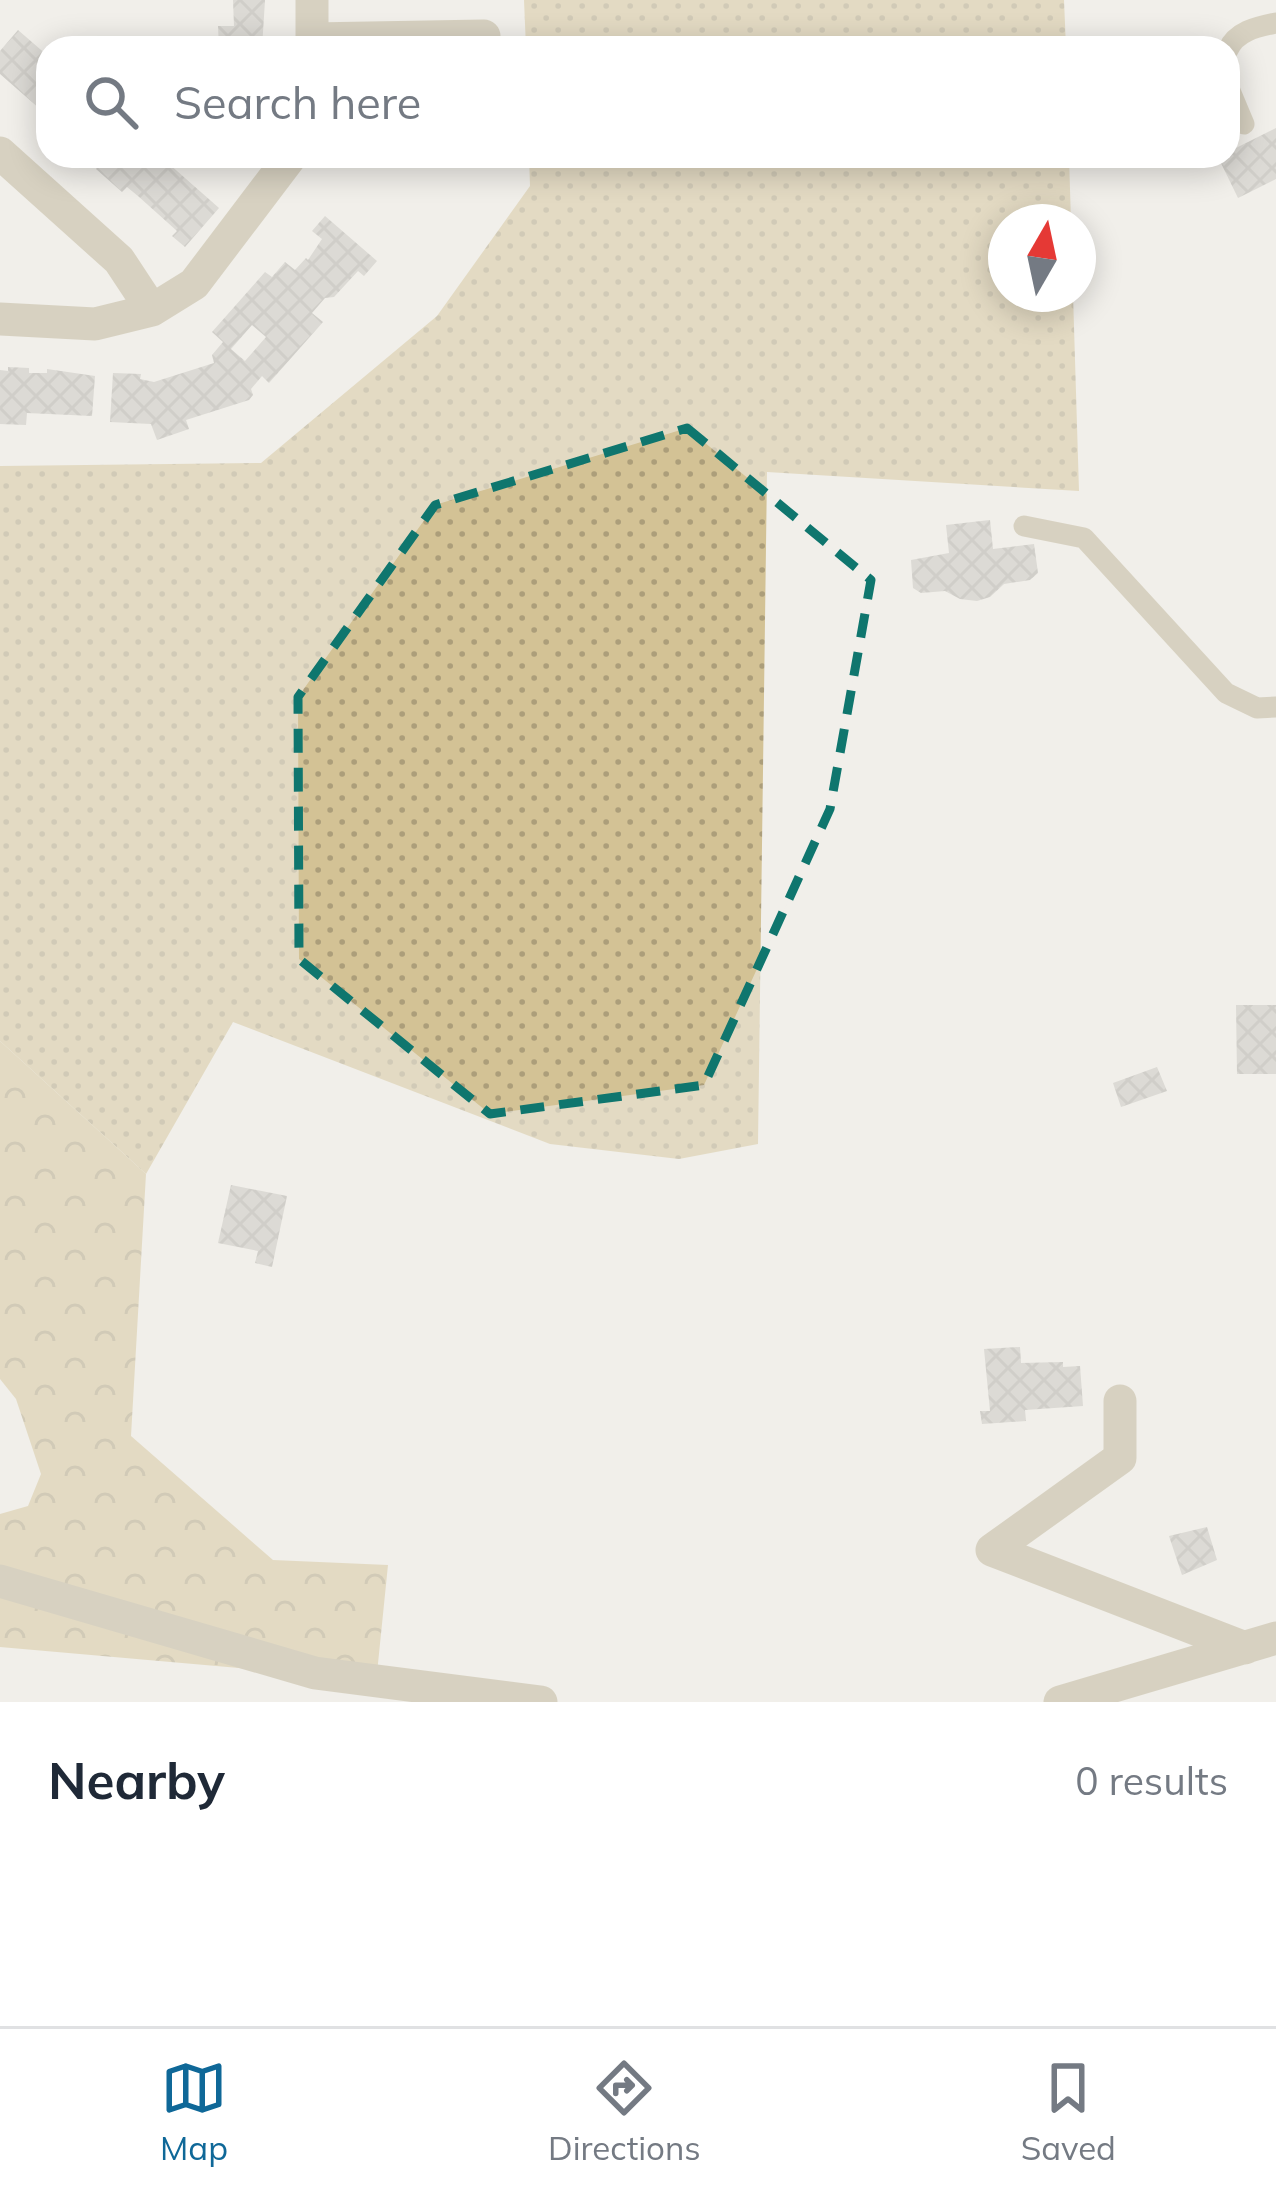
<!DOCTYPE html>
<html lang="en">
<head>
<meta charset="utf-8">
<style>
  body { margin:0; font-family:Mulish,sans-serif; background:#f6f6f7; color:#1f2937 }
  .compass { position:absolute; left:988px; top:204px; width:108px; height:108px; border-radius:50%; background:#fff; box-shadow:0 6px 30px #0003; rotate:9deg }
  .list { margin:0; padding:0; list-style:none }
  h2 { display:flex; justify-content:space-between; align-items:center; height:156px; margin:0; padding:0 48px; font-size:51px }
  h2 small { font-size:39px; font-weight:400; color:#747a83 }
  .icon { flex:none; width:66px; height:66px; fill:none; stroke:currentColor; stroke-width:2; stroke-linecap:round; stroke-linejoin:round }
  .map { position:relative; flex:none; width:1276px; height:1702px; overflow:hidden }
  .search { position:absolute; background:#fff; box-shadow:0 6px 30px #0003; left:36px; right:36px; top:36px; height:132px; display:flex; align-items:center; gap:30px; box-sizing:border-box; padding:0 42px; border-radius:36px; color:#747a83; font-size:45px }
  .sheet { height:324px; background:#fff }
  nav { display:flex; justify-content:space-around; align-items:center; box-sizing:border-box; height:168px; border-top:3px solid #e0e1e3; background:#fff; font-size:33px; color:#747a83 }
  nav a { display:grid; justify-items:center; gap:6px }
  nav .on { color:#0f6898 }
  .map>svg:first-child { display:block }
  .grass { fill:url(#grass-dots) }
  .forest { fill:url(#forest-crowns) }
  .building { fill:url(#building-cross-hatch); fill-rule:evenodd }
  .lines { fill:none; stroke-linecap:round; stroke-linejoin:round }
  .service { stroke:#b9ae91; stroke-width:21 }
  .minor { stroke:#b9ae91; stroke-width:33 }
  .marked { fill:none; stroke:#0f766e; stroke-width:9; stroke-dasharray:24 15; stroke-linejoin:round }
</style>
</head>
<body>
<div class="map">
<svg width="1276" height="1702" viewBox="0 0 1276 1702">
  <defs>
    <pattern id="grass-dots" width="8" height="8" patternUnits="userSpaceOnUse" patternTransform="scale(3)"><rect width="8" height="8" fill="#d3c295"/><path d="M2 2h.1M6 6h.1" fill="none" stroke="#ac9e7a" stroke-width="1.8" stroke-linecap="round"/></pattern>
    <pattern id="forest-crowns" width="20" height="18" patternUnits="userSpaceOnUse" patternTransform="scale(3)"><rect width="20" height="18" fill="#d3c295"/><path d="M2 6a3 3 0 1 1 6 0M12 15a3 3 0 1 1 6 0" fill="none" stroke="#ac9e7a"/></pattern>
    <pattern id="building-cross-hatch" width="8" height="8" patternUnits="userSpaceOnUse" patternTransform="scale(3)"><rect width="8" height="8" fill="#c3c1bc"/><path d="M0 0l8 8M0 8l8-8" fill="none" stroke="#a8a6a2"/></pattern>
  </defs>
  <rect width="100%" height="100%" fill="#f1efea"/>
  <path class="grass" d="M524 0H1064L1066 48H526Z
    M529 156H1069L1071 222H1006V294H1073L1079 491 767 472 758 1144 679 1159 550 1144 233 1022 146 1174 0 1041V466L261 463 437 316 530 186Z"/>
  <path class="forest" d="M0 1041 146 1174 131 1436 273 1560 388 1565 376 1683 343 1677 0 1647V1514L28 1506 41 1474 16 1399 0 1379Z"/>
  <path class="building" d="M233 0H265L262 48H219L218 26H234Z
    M18 30 48 56V116L0 74V51Z
    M1276 128V179L1238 198 1218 157 1228 156V152Z
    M93 156H160L219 208 185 247 172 236 177 231 138 196 127 187 122 192 96 169 101 163Z
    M325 216 377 261 364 276 358 271 334 297 325 298 312 313 323 322 269 383 262 376 251 389 253 395 249 400 186 420 189 429 157 440 151 424 110 422 113 373 141 374 140 379 154 382 214 363 212 355 223 342 212 332 265 272 272 277 285 262 295 270 306 258 308 260 322 239 312 231ZM252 325 266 337 245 361 231 349Z
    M8 367 29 368V373H47V369L95 376 92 416 27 413 26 425 0 424V370L8 371Z
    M990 520 993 549 1034 544 1038 573 1030 580 1004 584 990 597 977 601 960 599 945 591 921 593 913 588 911 560 949 553 946 525Z
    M1236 1005H1276V1074H1237Z
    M1157 1067 1167 1091 1121 1107 1113 1083Z
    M231 1185 287 1196 272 1267 255 1263 258 1251 218 1243Z
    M1020 1347 1021 1363 1063 1362V1367L1080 1366 1083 1406 1025 1410 1026 1421 982 1424 980 1411H990L984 1349Z
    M1207 1527 1217 1560 1182 1575 1169 1536Z"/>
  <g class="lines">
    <path class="service" d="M1228 50C1236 31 1257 27 1276 23
      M1228 86 1244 124
      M1024 526 1084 538 1226 693 1257 708 1276 707"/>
    <path class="minor" d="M312 0V48
      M312 39 484 36
      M0 153 119 260 152 310
      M0 319 95 324 152 310 194 284 291 156
      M992 1550 1245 1648
      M992 1550 1120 1458V1401
      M0 1581 315 1673 541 1702
      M1060 1702 1276 1638"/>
  </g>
  <path d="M0 0H1276V1702H0ZM687 428 871 580 830 809 704 1085 490 1114 299 959 298 697 435 505Z" fill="#f1efea" fill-opacity=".55" fill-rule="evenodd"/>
  <path class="marked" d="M687 428 871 580 830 809 704 1085 490 1114 299 959 298 697 435 505Z"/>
</svg>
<svg class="compass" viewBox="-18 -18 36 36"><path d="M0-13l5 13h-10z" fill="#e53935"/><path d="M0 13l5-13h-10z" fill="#747a83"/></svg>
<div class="search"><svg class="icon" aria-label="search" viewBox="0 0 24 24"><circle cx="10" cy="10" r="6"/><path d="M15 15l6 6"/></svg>Search here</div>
</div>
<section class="sheet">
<h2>Nearby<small>0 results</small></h2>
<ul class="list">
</ul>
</section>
<nav>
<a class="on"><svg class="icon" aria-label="map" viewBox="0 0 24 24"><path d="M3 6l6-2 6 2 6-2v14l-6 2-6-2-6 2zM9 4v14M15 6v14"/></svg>Map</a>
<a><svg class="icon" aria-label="directions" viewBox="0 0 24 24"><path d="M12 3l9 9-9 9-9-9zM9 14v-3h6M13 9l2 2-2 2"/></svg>Directions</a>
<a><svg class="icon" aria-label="saved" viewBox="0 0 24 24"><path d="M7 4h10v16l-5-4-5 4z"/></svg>Saved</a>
</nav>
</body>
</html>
